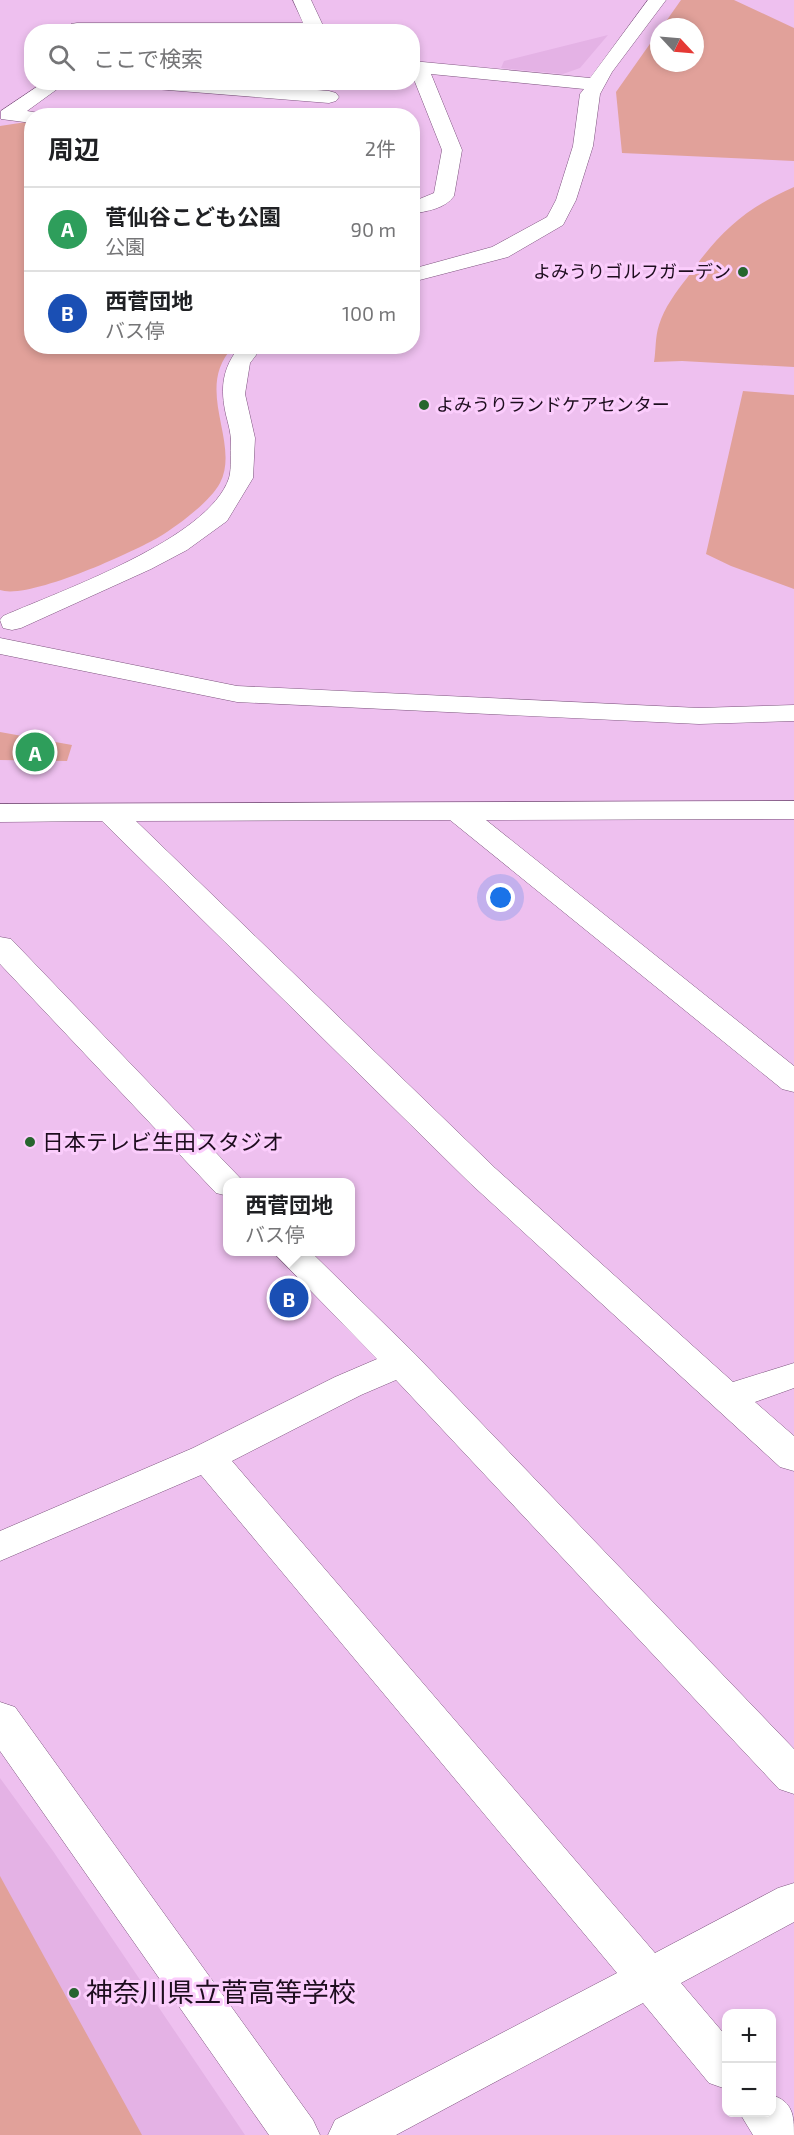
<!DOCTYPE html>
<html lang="ja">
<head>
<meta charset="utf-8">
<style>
  body { margin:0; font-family:"Exo 2","Noto Sans JP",sans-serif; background:#f6f6f6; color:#202124 }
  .controls { position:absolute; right:18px; bottom:18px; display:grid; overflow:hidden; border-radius:12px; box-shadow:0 3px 9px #0003 }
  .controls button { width:54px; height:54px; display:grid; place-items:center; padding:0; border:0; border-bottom:2px solid #e0e0e0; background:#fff; color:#202124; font:30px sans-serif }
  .compass { position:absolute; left:650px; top:18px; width:54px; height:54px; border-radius:50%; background:#fff; box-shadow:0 3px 9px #0003; rotate:116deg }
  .you { position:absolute; left:501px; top:898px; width:21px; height:21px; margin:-15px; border:4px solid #fff; border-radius:50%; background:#1a73e8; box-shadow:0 0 0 9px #1a73e833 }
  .badge { display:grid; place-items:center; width:39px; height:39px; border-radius:50%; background:#111827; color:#fff; font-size:20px; font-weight:700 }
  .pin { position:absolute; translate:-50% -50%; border:3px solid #fff; box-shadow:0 2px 6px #0006 }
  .popup { position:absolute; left:223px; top:1178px; width:132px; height:78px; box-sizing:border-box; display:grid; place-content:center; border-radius:12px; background:#fff; filter:drop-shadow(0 2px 4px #0005); font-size:20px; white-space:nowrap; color:#757577 }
  .popup b { font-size:22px; color:#202124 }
  .popup::after { content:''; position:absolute; left:50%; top:100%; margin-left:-12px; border:12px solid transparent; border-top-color:#fff }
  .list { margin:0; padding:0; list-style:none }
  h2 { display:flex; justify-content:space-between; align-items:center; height:78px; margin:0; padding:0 24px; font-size:26px }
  h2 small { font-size:20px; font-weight:400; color:#757577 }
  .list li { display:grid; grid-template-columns:39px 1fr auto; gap:18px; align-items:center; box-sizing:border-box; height:84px; padding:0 24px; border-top:2px solid #e0e0e0 }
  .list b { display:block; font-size:22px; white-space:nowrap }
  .list p { margin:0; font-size:20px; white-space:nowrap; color:#757577 }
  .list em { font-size:20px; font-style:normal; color:#757577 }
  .icon { flex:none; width:33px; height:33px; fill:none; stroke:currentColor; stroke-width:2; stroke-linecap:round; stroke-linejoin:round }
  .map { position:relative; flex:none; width:794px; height:2135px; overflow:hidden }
  .search { position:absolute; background:#fff; box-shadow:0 3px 9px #0003; left:24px; top:24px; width:396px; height:66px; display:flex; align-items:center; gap:15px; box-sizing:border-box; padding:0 21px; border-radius:24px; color:#757577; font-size:22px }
  .panel { position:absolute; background:#fff; box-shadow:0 3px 9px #0003; left:24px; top:108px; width:396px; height:246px; border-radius:24px }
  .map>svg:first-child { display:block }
  .built { fill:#e4b2e5 }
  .green { fill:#e1a19a }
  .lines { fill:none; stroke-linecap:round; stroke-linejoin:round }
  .minor-casing { stroke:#7d547e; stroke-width:1 }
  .minor { fill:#fff; fill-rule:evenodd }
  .poi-dot { fill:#26652e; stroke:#fbcdfc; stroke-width:2 }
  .labels { text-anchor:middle; stroke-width:6; stroke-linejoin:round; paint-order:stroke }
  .far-poi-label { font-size:18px; fill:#1d0d1e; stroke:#fbcdfc; text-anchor:end }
  .poi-label { font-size:22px; fill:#1d0d1e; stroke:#fbcdfc; text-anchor:start }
  .near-poi-label { font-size:27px; fill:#1d0d1e; stroke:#fbcdfc; text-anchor:start }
</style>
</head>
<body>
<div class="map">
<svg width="794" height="2135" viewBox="0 0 794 2135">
  <rect width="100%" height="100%" fill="#eec0ef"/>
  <path class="built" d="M608 35 580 68 563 74 501 68 504 61Z
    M0 1778 53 1851 245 2135H0Z"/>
  <path class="green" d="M681 0H734L794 28V161L622 153 616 92 659 31V63H695V27H662Z
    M26 122 32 123V346L233 347C193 389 241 442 220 483 210 502 177 526 159 537 131 553 29 600 0 590V126Z
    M794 187V367L682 361 654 362C656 350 655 337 659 325 664 308 676 292 687 278 718 234 743 209 794 187Z
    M743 391 794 395V589L731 566 706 554Z
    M0 732 72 745 67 761 0 760Z
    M0 1876 142 2135H0Z"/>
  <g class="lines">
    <defs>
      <path id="minor" d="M293 0H311L326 32H70L68 28 71 24 77 23H303Z
        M648 0H666L612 72 600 94 593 146 576 200 563 225 508 257 412 282V269L492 247 547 217 556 200 573 146 580 94 584 89 431 74 462 150 454 196C445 209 427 211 412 214V202L434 193 442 150 413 77 412 61 590 78Z
        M44 82H67L27 111 39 113 41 116H32V123L1 119V111Z
        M134 82H220L329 91 336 93 339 97 336 101 329 103 143 88 136 86Z
        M240 346H263L250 363 245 394 255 438 253 478 227 521 187 550 151 569 21 628 12 630 3 628 0 620 3 616C60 591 209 539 229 478 232 468 230 452 231 442 231 433 228 423 226 415 220 388 222 368 240 346Z
        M0 638 237 686 699 708 794 705V721L699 724 237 702 0 654Z
        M794 801V819L486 820 794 1066V1092L782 1089 450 820 136 821 495 1168 733 1382 794 1363V1388L755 1402 794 1436V1471L780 1467 471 1184 102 821 0 822V804Z
        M0 937 11 939 244 1182H228V1196L216 1193 0 964Z
        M273 1252H311L415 1354 794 1749V1794L779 1789 396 1380 361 1395 232 1461 655 1953 778 1888 794 1883V1922L681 1983 726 2036V2089L709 2083 643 2003 396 2135H328L335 2120 617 1973 201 1475 0 1561V1531L193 1448 335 1377 377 1359Z
        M0 1702 15 1707 313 2120 320 2135H269L0 1751Z
        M772 2095C793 2102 794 2115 794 2135H753L739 2112H772Z"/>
    </defs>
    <use href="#minor" class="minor-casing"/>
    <use href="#minor" class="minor"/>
  </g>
  <g class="poi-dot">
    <circle cx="743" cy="272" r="6"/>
    <circle cx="424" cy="405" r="6"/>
    <circle cx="30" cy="1142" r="6"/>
    <circle cx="74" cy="1993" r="6"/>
  </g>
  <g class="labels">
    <g class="far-poi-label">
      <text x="731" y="278">よみうりゴルフガーデン</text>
      <text x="436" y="411" text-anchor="start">よみうりランドケアセンター</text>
    </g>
    <g class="poi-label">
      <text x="42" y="1150">日本テレビ生田スタジオ</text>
    </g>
    <g class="near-poi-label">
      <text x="86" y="2002">神奈川県立菅高等学校</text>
    </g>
  </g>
</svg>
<div class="controls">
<button>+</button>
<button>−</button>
</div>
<svg class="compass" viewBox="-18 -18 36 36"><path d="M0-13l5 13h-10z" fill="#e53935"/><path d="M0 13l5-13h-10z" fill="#757577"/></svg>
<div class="you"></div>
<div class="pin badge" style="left:35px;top:752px;background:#2e9e5b">A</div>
<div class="pin badge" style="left:289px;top:1298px;background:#1a4fb4">B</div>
<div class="popup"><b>西菅団地</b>バス停</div>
<div class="search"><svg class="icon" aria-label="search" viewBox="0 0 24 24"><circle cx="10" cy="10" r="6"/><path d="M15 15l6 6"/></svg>ここで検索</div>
<section class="panel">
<h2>周辺<small>2件</small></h2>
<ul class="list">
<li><span class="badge" style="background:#2e9e5b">A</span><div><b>菅仙谷こども公園</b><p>公園</p></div><em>90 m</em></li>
<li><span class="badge" style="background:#1a4fb4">B</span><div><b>西菅団地</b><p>バス停</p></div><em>100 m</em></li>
</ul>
</section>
</div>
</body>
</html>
